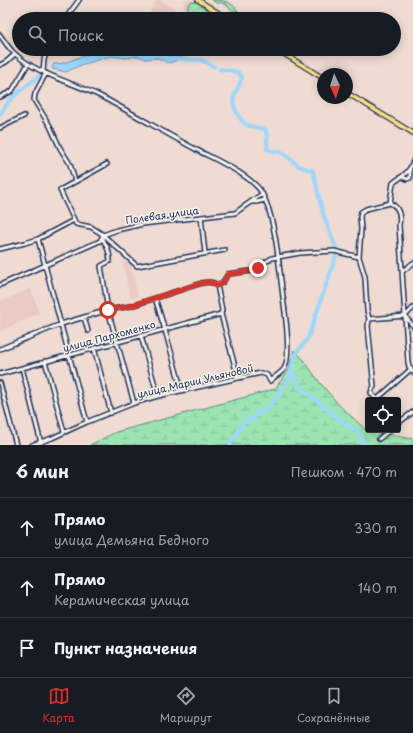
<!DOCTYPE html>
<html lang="ru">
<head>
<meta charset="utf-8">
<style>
  body { margin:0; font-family:"Playpen Sans",sans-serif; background:#242831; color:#f1f3f6 }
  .controls { position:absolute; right:12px; bottom:12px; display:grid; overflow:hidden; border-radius:4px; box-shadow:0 2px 10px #0003 }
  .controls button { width:36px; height:36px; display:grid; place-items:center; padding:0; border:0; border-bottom:1px solid #363941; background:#171b24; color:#f1f3f6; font:20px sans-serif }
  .compass { position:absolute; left:317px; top:68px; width:36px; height:36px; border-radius:50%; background:#171b24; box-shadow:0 2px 10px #0003; rotate:176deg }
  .stop { position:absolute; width:12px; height:12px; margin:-9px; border:3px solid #d93025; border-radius:50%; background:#fff }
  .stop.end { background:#d93025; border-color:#fff; box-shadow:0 1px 4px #0008 }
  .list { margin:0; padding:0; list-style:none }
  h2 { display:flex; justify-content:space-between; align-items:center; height:52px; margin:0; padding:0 16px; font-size:17px }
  h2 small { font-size:13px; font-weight:400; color:#9ea1a6 }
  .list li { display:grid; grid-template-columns:26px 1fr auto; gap:12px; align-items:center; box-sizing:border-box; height:60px; padding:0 16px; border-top:1px solid #363941 }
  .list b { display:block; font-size:15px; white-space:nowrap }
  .list p { margin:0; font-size:13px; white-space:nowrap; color:#9ea1a6 }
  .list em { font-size:13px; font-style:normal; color:#9ea1a6 }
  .icon { flex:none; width:22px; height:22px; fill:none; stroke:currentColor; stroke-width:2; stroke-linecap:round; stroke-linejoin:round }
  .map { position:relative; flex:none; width:413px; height:445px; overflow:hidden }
  .search { position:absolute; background:#171b24; box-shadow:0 2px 10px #0003; left:12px; right:12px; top:12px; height:44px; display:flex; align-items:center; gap:10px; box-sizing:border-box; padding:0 14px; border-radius:22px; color:#9ea1a6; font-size:15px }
  .sheet { height:232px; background:#171b24 }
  nav { display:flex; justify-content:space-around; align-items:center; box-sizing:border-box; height:56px; border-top:1px solid #363941; background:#171b24; font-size:11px; color:#9ea1a6 }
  nav a { display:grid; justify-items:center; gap:2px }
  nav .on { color:#d93025 }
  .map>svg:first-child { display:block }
  .built { fill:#eacac3 }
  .grass { fill:url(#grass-dots); stroke:#5c8a88 }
  .forest { fill:url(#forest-firs); stroke:#5c8a88 }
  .wetland { fill:url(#wetland-marsh); stroke:#5c8a88 }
  .water { fill:#9cd8fd; stroke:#6894bd }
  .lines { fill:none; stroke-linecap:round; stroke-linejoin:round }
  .river { stroke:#9cd8fd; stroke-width:4 }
  .minor-casing { stroke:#1b2f5e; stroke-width:6 }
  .major-casing { stroke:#1b2f5e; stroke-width:6 }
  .minor { stroke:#f7f3e8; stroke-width:3 }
  .major { stroke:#fce080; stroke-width:3.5 }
  .route { stroke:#d93025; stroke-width:5 }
  .labels { text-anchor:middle; stroke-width:3; stroke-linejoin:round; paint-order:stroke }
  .street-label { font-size:10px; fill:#1b2f5e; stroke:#f7f3e8 }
</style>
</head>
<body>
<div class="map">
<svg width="413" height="445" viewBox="0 0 413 445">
  <defs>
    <pattern id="grass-dots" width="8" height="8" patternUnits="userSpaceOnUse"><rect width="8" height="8" fill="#9ce4b2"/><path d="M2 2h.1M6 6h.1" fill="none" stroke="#86c49c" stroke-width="1.8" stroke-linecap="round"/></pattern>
    <pattern id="forest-firs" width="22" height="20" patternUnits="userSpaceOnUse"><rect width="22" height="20" fill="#9ce4b2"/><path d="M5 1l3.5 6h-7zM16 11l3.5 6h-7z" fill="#86c49c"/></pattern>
    <pattern id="wetland-marsh" width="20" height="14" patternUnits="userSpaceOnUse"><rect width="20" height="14" fill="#9ce4b2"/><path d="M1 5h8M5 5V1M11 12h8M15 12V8" fill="none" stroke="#86c49c"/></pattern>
  </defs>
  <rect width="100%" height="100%" fill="#efdbd2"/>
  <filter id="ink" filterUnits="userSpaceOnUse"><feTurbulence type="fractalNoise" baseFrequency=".025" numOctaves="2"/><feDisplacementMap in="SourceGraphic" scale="8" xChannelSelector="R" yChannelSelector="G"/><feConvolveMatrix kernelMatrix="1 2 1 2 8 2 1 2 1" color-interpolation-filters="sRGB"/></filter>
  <g filter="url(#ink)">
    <path class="built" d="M157 0H160L174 9V19H146Z
      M184 0H193L223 19H183Z
      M130 261 138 297 130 298 123 263Z
      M31 288 39 313 0 332V302Z"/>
    <path class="grass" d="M192 2H197L223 19H192C186 16 186 9 189 4Z"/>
    <path class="forest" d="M212 0C223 0 231 1 238 11H233L226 5 220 2 218 4Z"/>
    <path class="wetland" d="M294 350 303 359 320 383 339 405 366 430 413 439V445H90L116 432 275 389 289 369Z"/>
    <path class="water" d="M101 49H116L123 52 128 49H146L148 52 155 49 165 54 182 57V59L168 63 158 58 146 59 138 56 126 58 111 56 81 65 66 72 53 69 52 68 54 64 64 63 88 54H96Z"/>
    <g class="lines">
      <path class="river" d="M177 59 202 60 214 67
        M220 69 238 72 242 77C240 85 234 93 233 101 233 105 235 109 237 113 245 128 250 126 265 129L267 135V149L272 151 281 152 299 166 313 171 323 214 337 250
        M0 115 9 101 21 90 42 74
        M292 371 300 387 345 424 356 430 365 445
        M230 445 245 420H253L256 413 263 412 276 398 289 379 295 355 308 338 337 253"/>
      <defs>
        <path id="minor" d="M65 19 79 0
          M0 35C4 41 8 47 13 52 37 75 73 82 102 97 134 114 165 133 197 150 216 160 251 175 262 193 276 219 279 267 283 297 285 312 292 356 284 369 281 373 274 377 270 381L267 375 261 373 158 396 134 403 87 422 52 438 32 445
          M0 65 6 62 15 54
          M43 72 44 60 47 49
          M46 73 35 94 34 100 50 126 60 148 70 164 75 181
          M0 97 12 91 28 64
          M0 128 24 116
          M107 164 60 190 76 224 91 227 102 234 137 266 225 250
          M403 177 407 179 410 178V170
          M252 202H256L265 200
          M390 203C399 207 401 215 399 225L408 362 409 367 413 372
          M390 203 393 183C402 176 410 173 413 161
          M201 217 205 253
          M102 238C107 246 110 252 110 261L101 266 108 310 134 403
          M38 239 87 422
          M0 249 25 243 38 239 74 220
          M403 271 413 263
          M0 285 100 241 103 235 117 230 143 224 235 213 262 194
          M155 298 165 330 182 391
          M405 316 413 326
          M84 317 88 331
          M369 319 405 316 413 308
          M141 336 158 396
          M94 348 111 413
          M0 349 61 324 108 310 131 306 202 283C207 282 213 281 217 285
          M45 361 64 432
          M22 368 41 443
          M0 374 221 314
          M238 378 221 314 222 310 217 285 223 282 228 274 251 271 272 258 300 253 334 251 359 257
          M0 383 16 445
          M376 399 371 393 372 389 374 387 368 326 369 319 367 310 365 277 359 257 361 229 360 217 361 212 366 209 390 203
          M376 400 411 369
          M398 423 413 412
          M379 439 390 430"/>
        <path id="major" d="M198 0 228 19
          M276 49 323 78
          M347 93 413 133"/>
      </defs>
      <use href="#minor" class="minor-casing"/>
      <use href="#major" class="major-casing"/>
      <use href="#minor" class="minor"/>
      <use href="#major" class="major"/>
    </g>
  </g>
  <g class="lines" filter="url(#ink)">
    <path class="route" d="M108 310 130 306 202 283C207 282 213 281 217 286L223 282 228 274 251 271 258 268"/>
  </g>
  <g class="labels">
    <g class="street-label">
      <text transform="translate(162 215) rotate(-8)" y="4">Полевая улица</text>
      <text transform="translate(109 336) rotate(-15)" y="4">улица Пархоменко</text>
      <text transform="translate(195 381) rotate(-13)" y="4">улица Марии Ульяновой</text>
    </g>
  </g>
</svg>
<div class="controls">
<button><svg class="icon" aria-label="locate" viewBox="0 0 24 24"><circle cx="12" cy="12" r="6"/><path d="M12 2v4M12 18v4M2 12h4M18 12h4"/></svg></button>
</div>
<svg class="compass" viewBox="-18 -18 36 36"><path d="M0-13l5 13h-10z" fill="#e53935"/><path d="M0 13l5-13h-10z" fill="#9ea1a6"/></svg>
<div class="stop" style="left:108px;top:310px"></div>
<div class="stop end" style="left:258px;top:268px"></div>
<div class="search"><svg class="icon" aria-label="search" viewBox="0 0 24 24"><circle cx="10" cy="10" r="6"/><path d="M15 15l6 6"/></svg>Поиск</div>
</div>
<section class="sheet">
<h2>6 мин<small>Пешком · 470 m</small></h2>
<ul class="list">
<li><svg class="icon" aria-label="ahead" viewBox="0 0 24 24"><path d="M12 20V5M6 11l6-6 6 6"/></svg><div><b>Прямо</b><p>улица Демьяна Бедного</p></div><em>330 m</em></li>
<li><svg class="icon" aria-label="ahead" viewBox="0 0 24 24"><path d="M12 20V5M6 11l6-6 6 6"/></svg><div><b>Прямо</b><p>Керамическая улица</p></div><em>140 m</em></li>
<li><svg class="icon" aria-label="arrive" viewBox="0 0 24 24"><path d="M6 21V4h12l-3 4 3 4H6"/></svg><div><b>Пункт назначения</b></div></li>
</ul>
</section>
<nav>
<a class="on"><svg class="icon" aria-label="map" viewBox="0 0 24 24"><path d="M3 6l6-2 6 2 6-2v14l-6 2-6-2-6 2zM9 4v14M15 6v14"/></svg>Карта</a>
<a><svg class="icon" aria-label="directions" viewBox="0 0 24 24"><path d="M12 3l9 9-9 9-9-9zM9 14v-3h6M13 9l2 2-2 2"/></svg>Маршрут</a>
<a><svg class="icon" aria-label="saved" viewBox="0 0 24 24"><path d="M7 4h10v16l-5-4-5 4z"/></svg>Сохранённые</a>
</nav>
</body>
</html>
